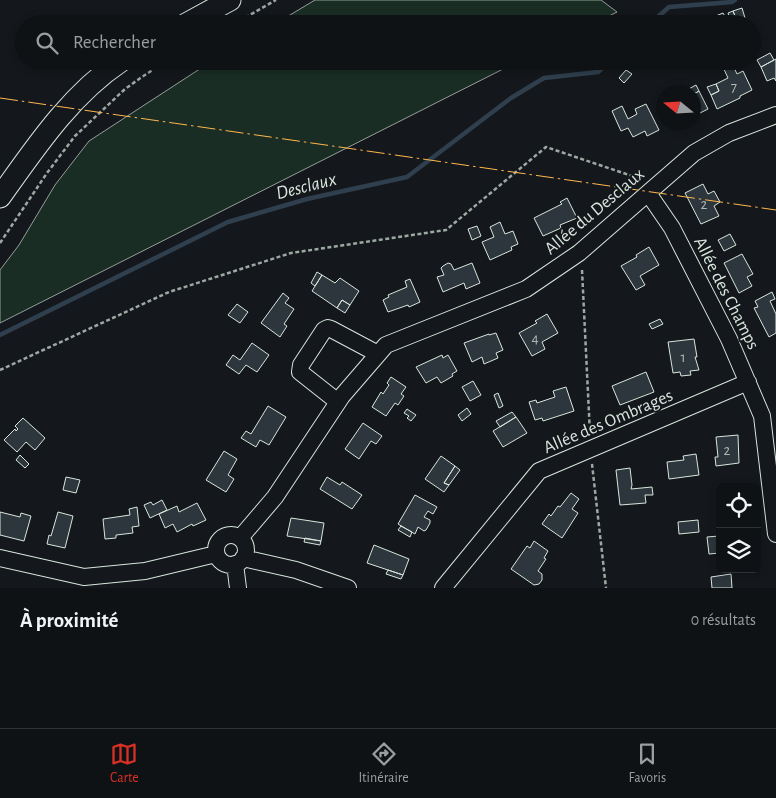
<!DOCTYPE html>
<html lang="fr">
<head>
<meta charset="utf-8">
<style>
  body { margin:0; font-family:"Alegreya Sans",sans-serif; background:#1d2022; color:#f1f3f6 }
  .controls { position:absolute; right:15px; bottom:15px; display:grid; overflow:hidden; border-radius:8px; box-shadow:0 2px 8px #0003 }
  .controls button { width:45px; height:45px; display:grid; place-items:center; padding:0; border:0; border-bottom:1px solid #2f3234; background:#0f1215; color:#f1f3f6; font:25px sans-serif }
  .compass { position:absolute; left:656px; top:85px; width:45px; height:45px; border-radius:50%; background:#0f1215; box-shadow:0 2px 8px #0003; rotate:288deg }
  .list { margin:0; padding:0; list-style:none }
  h2 { display:flex; justify-content:space-between; align-items:center; height:65px; margin:0; padding:0 20px; font-size:21px }
  h2 small { font-size:16px; font-weight:400; color:#9b9ea0 }
  .icon { flex:none; width:28px; height:28px; fill:none; stroke:currentColor; stroke-width:2; stroke-linecap:round; stroke-linejoin:round }
  .map { position:relative; flex:none; width:776px; height:588px; overflow:hidden }
  .search { position:absolute; background:#0f1215; box-shadow:0 2px 8px #0003; left:15px; right:15px; top:15px; height:55px; display:flex; align-items:center; gap:12px; box-sizing:border-box; padding:0 18px; border-radius:28px; color:#9b9ea0; font-size:19px }
  .sheet { height:140px; background:#0f1215 }
  nav { display:flex; justify-content:space-around; align-items:center; box-sizing:border-box; height:70px; border-top:1px solid #2f3234; background:#0f1215; font-size:14px; color:#9b9ea0 }
  nav a { display:grid; justify-items:center; gap:2px }
  nav .on { color:#d93025 }
  .map>svg:first-child { display:block }
  .green { fill:#1a2d24; stroke:#939e99 }
  .lines { fill:none; stroke-linecap:round; stroke-linejoin:round }
  .stream { stroke:#2f3f4d; stroke-width:4.5 }
  .building { fill:#2c363c; stroke:#d8e6dc }
  .minor-casing { stroke:#d8e6dc; stroke-width:18 }
  .major-casing { stroke:#d8e6dc; stroke-width:23 }
  .path { stroke:#9da8a2; stroke-width:2.5; stroke-dasharray:4 2.5; stroke-linecap:butt }
  .minor { stroke:#14181c; stroke-width:16 }
  .major { stroke:#14181c; stroke-width:21 }
  .power { stroke:#ffb74d; stroke-width:1; stroke-dasharray:18 4 2.5 4; stroke-linecap:butt }
  .labels { text-anchor:middle; stroke-width:4; stroke-linejoin:round; paint-order:stroke }
  .number-label { font-size:15px; fill:#adbab4 }
  .street-label { font-size:18px; fill:#d8e6dc; stroke:#14181c }
  .water-label { font-size:19px; font-style:italic; fill:#d8e6dc; stroke:#14181c }
</style>
</head>
<body>
<div class="map">
<svg width="776" height="588" viewBox="0 0 776 588">
  <rect width="100%" height="100%" fill="#14181c"/>
  <path class="green" d="M315 0H601L617 12 593 24H275Z
    M212 61H519L0 323V270L19 245 55 185 89 141Z"/>
  <g class="lines">
    <path class="stream" d="M650 24 669 7 732 2 735 0
      M0 335 228 222 307 199 407 177 511 98 544 78 598 72 610 61"/>
  </g>
  <path class="building" d="M742 8 745 18 737 21 733 11Z
    M733 11 737 21 731 23 728 13Z
    M723 13 728 22 714 24 711 18Z
    M770 53 774 60 761 67 757 60Z
    M776 59V81L774 78 767 81 761 67Z
    M732 63 737 74 743 71 752 90 740 96V98L717 109 711 95 719 91 716 84 728 78 723 67Z
    M626 70 632 74 624 83 619 78Z
    M716 84 719 91 711 95 707 87Z
    M696 85 699 91 694 94V92H686L685 91Z
    M699 91 708 109 694 116V94Z
    M646 104 659 130 647 136 645 131 633 137 628 128 621 131 612 111 622 106 628 119 637 114 635 109Z
    M703 184 708 194 714 191 720 202 714 206 719 216 701 224 685 193Z
    M567 198 577 218 560 225 561 228 543 236 534 218 562 204 560 202Z
    M500 222 505 234 513 231 518 244 511 247 512 250 490 260 482 242 494 237 490 227Z
    M477 226 481 236 472 240 468 229Z
    M730 234 736 245 724 251 718 240Z
    M649 247 659 265 640 276 645 285 636 290 621 266 637 257 636 255Z
    M742 254 753 274 747 277 752 286 739 293 724 263Z
    M448 263 451 264 454 270 472 263 480 283 466 289 464 283 443 292 437 277 444 275 441 268 443 266Z
    M317 272 322 275 315 286 311 283Z
    M322 275 335 283 340 278 359 291 350 305 342 300 337 308 312 291Z
    M410 279 420 302 409 307 408 305 388 312 383 300 389 297 388 295 407 287 405 281Z
    M772 292 775 299 770 301 776 314V333L769 337 754 308 758 307 755 301Z
    M283 293 289 298 285 303 294 309 284 324 287 326 280 337 261 323Z
    M342 300 350 305 345 313 337 308Z
    M237 304 248 312 240 323 228 315Z
    M547 314 558 333 542 342 545 349 532 356 519 333 537 323 535 321Z
    M660 319 663 324 652 329 649 324Z
    M496 333 503 350 496 353 498 358 484 364 482 357 472 362 464 343 489 334V335Z
    M694 339 697 357H695L699 370 690 371 691 375 681 376 680 372 673 373 668 342Z
    M252 343 269 355 257 372 246 365 239 374 226 365 233 355 240 360Z
    M442 355 443 358 448 355 457 371 452 374 453 376 441 383 437 377 426 383 416 367Z
    M646 372 654 392 620 405 612 386Z
    M391 377 406 387 401 394 404 396 398 405 395 403 386 416 372 407 381 392 383 394 389 385 387 383Z
    M473 381 481 395 470 401 462 387Z
    M566 387 574 411 543 421 542 418 535 420 529 402 536 400 537 403 555 397 553 391Z
    M498 393 503 406 499 408 494 395Z
    M268 406 286 417 269 445 260 440 256 447 241 438 246 431 251 434Z
    M467 408 471 414 462 421 458 415Z
    M407 409 416 415 411 421 407 418 409 416 404 413Z
    M512 412 516 417 500 427 496 421Z
    M516 417 527 433 503 447 493 431Z
    M23 418 45 438 35 450 26 442 17 452 4 440 15 429 16 431 18 429 15 426Z
    M363 423 382 436 376 444 371 441 359 459 345 449Z
    M738 435 739 463 716 466 715 457H718L716 437Z
    M224 451 237 459 228 475 234 479 226 492 206 480Z
    M696 454 699 475 669 479 667 462 684 460 683 456Z
    M20 455 29 464 25 468 16 460Z
    M441 456 455 466 444 483 449 485 444 492 425 479Z
    M455 466 460 470 449 485 444 483Z
    M630 468 632 485 631 489 652 487 653 495H645L646 503 620 505 616 470Z
    M66 477 80 480 76 493 63 490Z
    M327 477 340 485 342 482 362 495 352 509 320 489Z
    M571 493 579 499 572 509 578 513 562 538 542 524 549 514 551 516 558 506 560 507Z
    M415 495 437 507 433 514 428 511 424 517 430 520V523L426 530 424 531 418 527 415 534 398 524Z
    M162 500 167 510 150 518 144 505 151 502 153 505Z
    M197 503 206 520 193 526 192 524 177 532 173 524 165 528 159 514 177 506 179 512Z
    M137 507 139 526 132 527 133 533 116 535V538L105 539 103 519 130 515 129 509Z
    M0 512 20 517 21 513 31 516 24 541 0 535Z
    M58 512 73 516 65 548 47 544 49 535 51 536Z
    M291 518 324 523 321 541 287 536Z
    M698 520 699 532 679 534 678 522Z
    M401 526 412 532 410 537 398 530Z
    M718 533H720V553L709 554 707 537 719 536Z
    M305 538 321 541 320 545 304 542Z
    M534 541 548 551 544 558 546 559 538 571 542 574V580L539 584 534 585 511 569 527 546 530 548Z
    M374 545 409 559 403 575 367 563Z
    M388 570 403 575 401 579 386 574Z
    M731 574 732 588H712L711 577Z"/>
  <g class="lines">
    <defs>
      <path id="minor" d="M648 193 672 228 729 339 762 416 776 534
        M338 402 300 372 301 365 324 330 328 328 331 329 378 354
        M216 550a15 15 0 1 1 30 0a15 15 0 1 1-30 0Z
        M240 538 275 497 342 396 386 345 526 289 579 253 694 153 729 133 776 115
        M0 558 84 577 145 571 216 554
        M243 558 296 570 348 588
        M235 564 238 588
        M443 588 539 471 748 382"/>
      <path id="major" d="M186 24 230 0
        M0 197C35 148 70 95 121 61"/>
    </defs>
    <use href="#minor" class="minor-casing"/>
    <use href="#major" class="major-casing"/>
    <path class="path" d="M234 24 276 0
      M0 243 47 173 75 136 125 89 139 79 166 61
      M582 270 590 434
      M0 370 169 292 291 253 446 230 546 147 641 179
      M592 464 606 588"/>
    <use href="#minor" class="minor"/>
    <use href="#major" class="major"/>
    <path class="power" d="M0 98 776 210"/>
  </g>
  <g class="labels">
    <g class="number-label">
      <text x="734" y="92">7</text>
      <text x="704" y="209">2</text>
      <text x="535" y="343">4</text>
      <text x="683" y="362">1</text>
      <text x="727" y="455">2</text>
    </g>
    <g class="street-label">
      <text transform="translate(594 211) rotate(-40)" y="6">Allée du Desclaux</text>
      <text transform="translate(727 293) rotate(63)" y="6">Allée des Champs</text>
      <text transform="translate(608 421) rotate(-23)" y="6">Allée des Ombrages</text>
    </g>
    <g class="water-label">
      <text transform="translate(306 185) rotate(-14)" y="7">Desclaux</text>
    </g>
  </g>
</svg>
<div class="controls">
<button><svg class="icon" aria-label="locate" viewBox="0 0 24 24"><circle cx="12" cy="12" r="6"/><path d="M12 2v4M12 18v4M2 12h4M18 12h4"/></svg></button>
<button><svg class="icon" aria-label="layers" viewBox="0 0 24 24"><path d="M12 4l9 5-9 5-9-5zM3 14l9 5 9-5"/></svg></button>
</div>
<svg class="compass" viewBox="-18 -18 36 36"><path d="M0-13l5 13h-10z" fill="#e53935"/><path d="M0 13l5-13h-10z" fill="#9b9ea0"/></svg>
<div class="search"><svg class="icon" aria-label="search" viewBox="0 0 24 24"><circle cx="10" cy="10" r="6"/><path d="M15 15l6 6"/></svg>Rechercher</div>
</div>
<section class="sheet">
<h2>À proximité<small>0 résultats</small></h2>
<ul class="list">
</ul>
</section>
<nav>
<a class="on"><svg class="icon" aria-label="map" viewBox="0 0 24 24"><path d="M3 6l6-2 6 2 6-2v14l-6 2-6-2-6 2zM9 4v14M15 6v14"/></svg>Carte</a>
<a><svg class="icon" aria-label="directions" viewBox="0 0 24 24"><path d="M12 3l9 9-9 9-9-9zM9 14v-3h6M13 9l2 2-2 2"/></svg>Itinéraire</a>
<a><svg class="icon" aria-label="saved" viewBox="0 0 24 24"><path d="M7 4h10v16l-5-4-5 4z"/></svg>Favoris</a>
</nav>
</body>
</html>
